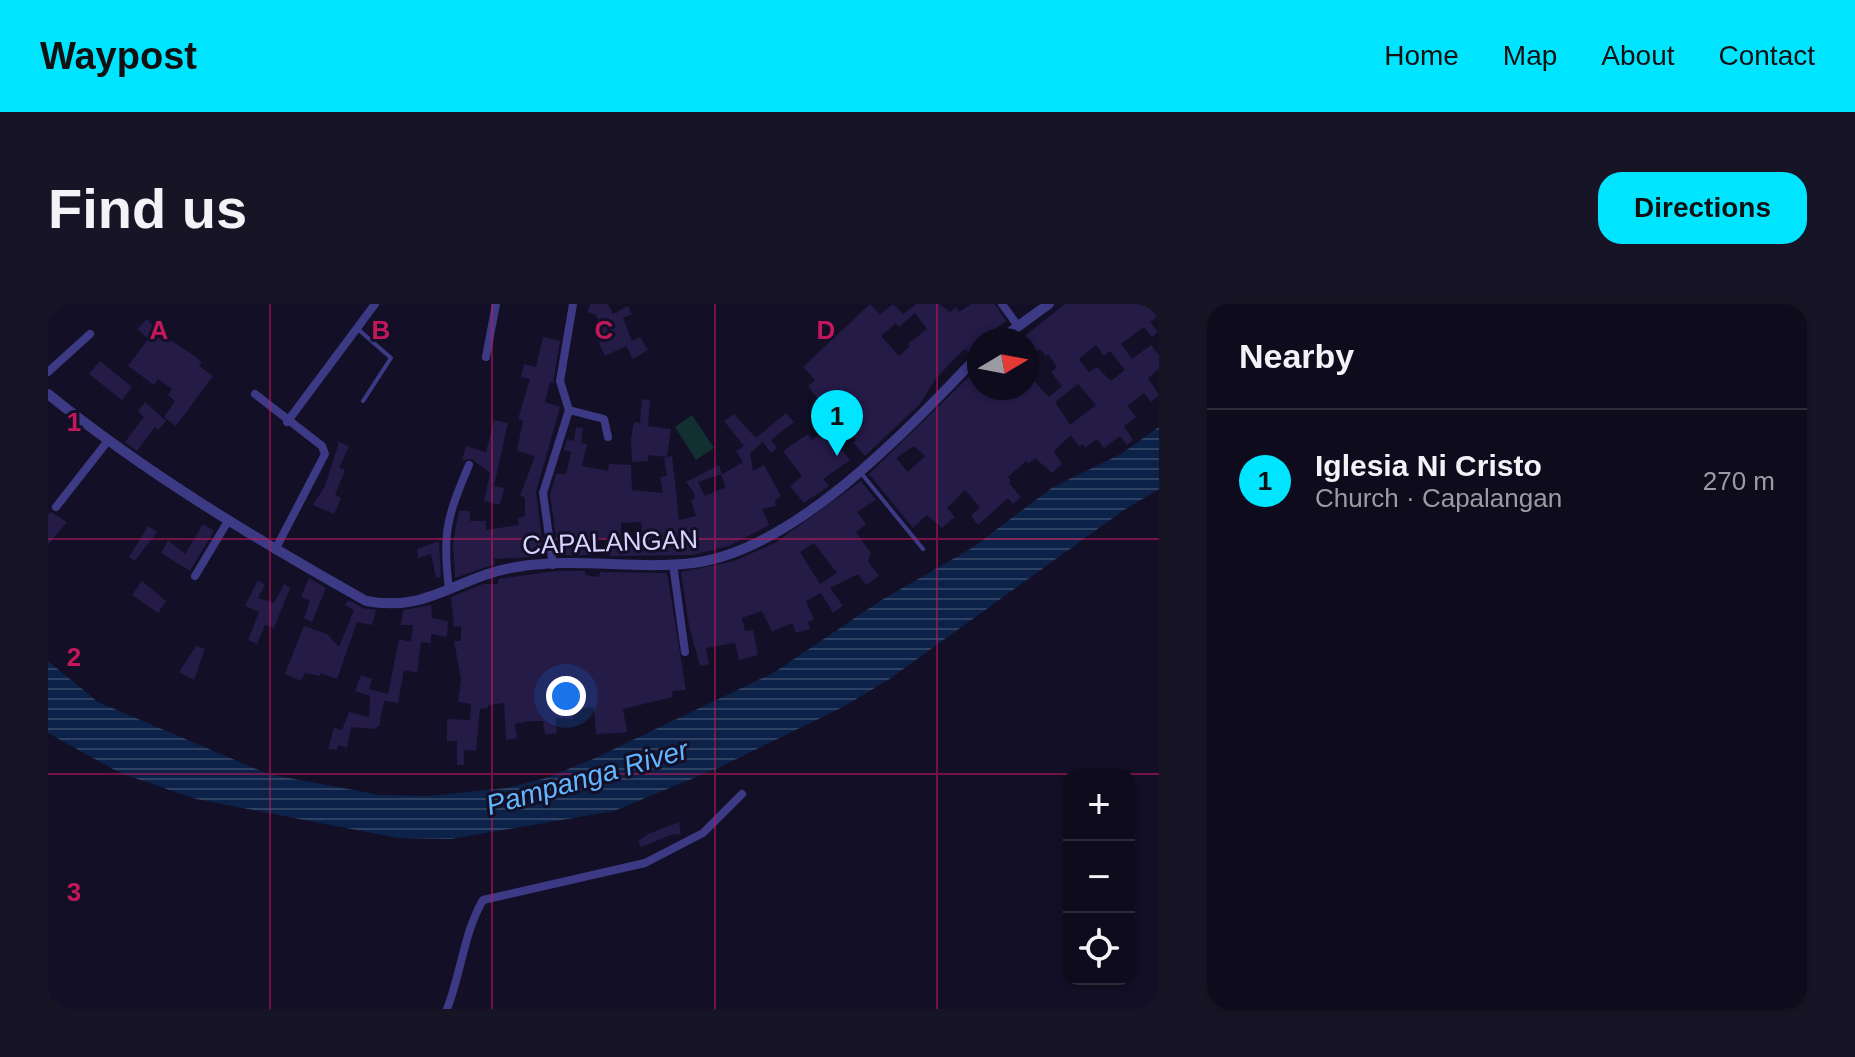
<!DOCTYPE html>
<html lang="en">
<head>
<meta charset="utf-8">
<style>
  body { margin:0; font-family:Helvetica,sans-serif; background:#171425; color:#f1f3f6 }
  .controls { position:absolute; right:24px; bottom:24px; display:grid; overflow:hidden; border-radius:16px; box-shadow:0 2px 6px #0004 }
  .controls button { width:72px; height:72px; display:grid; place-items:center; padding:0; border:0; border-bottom:2px solid #2e2b3b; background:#0e0b1c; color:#f1f3f6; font:40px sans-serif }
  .compass { position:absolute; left:919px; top:24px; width:72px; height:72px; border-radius:50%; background:#0e0b1c; box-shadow:0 2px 6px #0004; rotate:80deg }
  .you { position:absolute; left:518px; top:392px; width:28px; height:28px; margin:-20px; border:6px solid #fff; border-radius:50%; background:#1a73e8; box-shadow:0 0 0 12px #1a73e833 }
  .badge { display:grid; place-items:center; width:52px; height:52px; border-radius:50%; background:#00e5ff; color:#111; font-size:26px; font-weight:700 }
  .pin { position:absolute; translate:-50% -66px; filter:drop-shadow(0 2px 4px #0008) }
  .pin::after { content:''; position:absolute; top:42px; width:28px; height:24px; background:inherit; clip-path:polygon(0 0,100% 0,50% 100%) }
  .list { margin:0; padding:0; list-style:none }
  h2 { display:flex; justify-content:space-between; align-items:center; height:104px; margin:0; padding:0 32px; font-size:34px }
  h2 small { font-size:26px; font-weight:400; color:#9b9ba3 }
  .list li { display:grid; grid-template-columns:52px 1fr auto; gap:24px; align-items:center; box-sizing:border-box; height:144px; padding:0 32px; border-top:2px solid #2e2b3b }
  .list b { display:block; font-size:30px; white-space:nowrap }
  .list p { margin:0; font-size:26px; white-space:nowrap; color:#9b9ba3 }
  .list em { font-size:26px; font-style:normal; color:#9b9ba3 }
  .icon { flex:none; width:44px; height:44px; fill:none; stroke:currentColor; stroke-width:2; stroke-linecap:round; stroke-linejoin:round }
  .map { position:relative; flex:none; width:1111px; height:705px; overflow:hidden; border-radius:24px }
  header { display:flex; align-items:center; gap:48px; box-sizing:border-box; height:112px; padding:0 40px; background:#00e5ff; color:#111 }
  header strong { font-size:38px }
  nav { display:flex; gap:44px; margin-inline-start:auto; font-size:28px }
  .intro { display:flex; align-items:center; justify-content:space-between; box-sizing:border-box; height:192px; padding:0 48px }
  h1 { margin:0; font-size:56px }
  .button { padding:20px 36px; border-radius:24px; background:#00e5ff; color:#111; font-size:28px; font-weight:700 }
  main { display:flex; gap:48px; padding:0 48px }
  aside { flex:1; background:#0e0b1c; border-radius:24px; box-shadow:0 2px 6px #0004 }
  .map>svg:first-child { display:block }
  .pitch { fill:#12302f }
  .water { fill:url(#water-rules) }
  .building { fill:#241b47; fill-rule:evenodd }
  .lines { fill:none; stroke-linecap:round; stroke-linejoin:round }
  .service { stroke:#3d3a85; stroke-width:4 }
  .minor { stroke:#3d3a85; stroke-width:8 }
  .tertiary { stroke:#3d3a85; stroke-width:10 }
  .grid { fill:none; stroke:#c2185b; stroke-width:2; stroke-opacity:0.55 }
  .labels { text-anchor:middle; stroke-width:6; stroke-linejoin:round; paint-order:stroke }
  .street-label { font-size:26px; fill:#d9d4ff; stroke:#130f26 }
  .water-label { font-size:28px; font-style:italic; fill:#62b6ff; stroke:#130f26 }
  .grid-label { font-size:26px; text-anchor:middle; font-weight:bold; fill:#c2185b; stroke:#130f26; stroke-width:6; stroke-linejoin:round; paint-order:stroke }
</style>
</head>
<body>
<header>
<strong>Waypost</strong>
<nav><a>Home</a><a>Map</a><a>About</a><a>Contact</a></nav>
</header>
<div class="intro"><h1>Find us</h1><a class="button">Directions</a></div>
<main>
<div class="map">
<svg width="1111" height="705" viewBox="0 0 1111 705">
  <defs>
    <pattern id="water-rules" width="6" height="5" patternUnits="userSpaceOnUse" patternTransform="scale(2)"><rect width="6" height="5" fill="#0c2248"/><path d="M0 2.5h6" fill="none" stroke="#2f4163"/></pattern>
  </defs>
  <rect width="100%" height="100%" fill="#130f26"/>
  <path class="pitch" d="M644 111 666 144 648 156 627 123Z"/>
  <path class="water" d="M1111 123V185L1076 206 840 376 795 403 670 464 566 507 403 535 350 534 148 495 72 469 0 429V357L50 398 220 470 332 491 380 492 459 484 498 474 545 455 727 368 832 297 924 244 1005 183 1073 150Z"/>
  <path class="building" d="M542 0H560L565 10 580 2 584 10 575 14 584 37 592 33 600 46 585 55 578 42 557 52 547 29 554 26 548 11 540 8Z
    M822 0 832 10 845 0 855 10 868 0H891L902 8 908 3 911 8 923 0H947L958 17 931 36V43L921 50 917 45 906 55 886 77 872 100 817 152 805 138 808 136 767 91 760 82 767 76 755 63ZM867 9 879 25 860 40 862 42 851 52 833 32 848 19 851 23Z
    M1017 0H1111V12L1102 18 1110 28 1104 33 1096 23 1073 40 1084 55 1103 41 1111 51V65L1100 74 1111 91 1103 98 1096 89 1079 102 1088 113 1076 122 1085 136 1079 141 1072 132 1056 144 1049 135 1037 144 1035 140 1031 143 1023 131 1006 147 1014 160 1004 169 987 154 980 160 978 157 960 173 963 177 961 179 973 193 965 200 960 194 930 221 923 212 932 203 917 186 899 204 907 213 894 224 879 211 865 224 821 170 931 63V84H979V69L1001 93 1014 82 1003 68 1009 63 1000 50 998 52 992 45 979 55V36H972ZM1048 41 1056 52 1062 47 1077 66 1063 77 1049 63 1041 68 1031 55ZM1030 80 1048 101 1022 121 1007 98ZM866 142 877 152 860 168 848 154Z
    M99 15 110 28 148 53 154 59 151 62 165 72 128 122 116 113 127 97 120 91 124 85 110 75 106 81 80 62 100 35 89 25Z
    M495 33 512 37 505 79 502 78 497 98 512 103 488 188 496 252 446 255 447 260 407 274 405 238 411 207H422V217H438V226L471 221 470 214 477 212V193L472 192 487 152 469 147 475 116 470 115 482 75 473 73 476 60 488 63Z
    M52 57 84 83 74 96 41 70Z
    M594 95 602 96 600 122 623 125 619 153 600 151V157L584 158 583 135 586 118 592 119Z
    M97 98 118 117 110 126 107 123 89 147 77 138 96 113 90 107Z
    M738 109 746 118 723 136 729 144 723 149 715 138 702 149 705 167 716 161 733 192 727 196 728 202 714 205 721 221 681 242 644 251 562 252 561 235 543 234 544 251H516V247H510L502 190 508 170H518L523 148 516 146 519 135 526 137 528 123 535 124 533 139 539 140 534 162 560 167 561 160 583 161 584 186 615 189 612 173 619 172 616 154 624 152 631 216 648 212 643 196 647 195 646 189 638 178 671 161 674 170 650 178 657 192 678 183 673 171 695 158 688 147 696 142 676 117 686 110 708 134ZM593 218 595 234 573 236V219Z
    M446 116 460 119 446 182 456 184 452 201 436 197 442 169 424 155 414 156 418 142 438 148Z
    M773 129 783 141 787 138 802 156 775 175 781 182 756 199 742 182 754 172 735 147 760 130 764 136Z
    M291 138 301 142 291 164 297 166 287 191 293 194 286 210 265 201 277 182Z
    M813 177 828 196 809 208 818 220 808 228 823 249 820 257 831 272 818 281 810 270 782 284 795 302 785 309 773 289 758 297 766 316 760 318 762 325 748 329 744 319 724 328 714 307 694 314 697 327 705 326 710 351 691 356 687 339 658 344 661 360 652 362 641 322 633 268 686 257 727 239ZM766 239 789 269 772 280 752 248Z
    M3 208 19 218 0 241V211Z
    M155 220 166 227 142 267 113 249 120 236 137 250Z
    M100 222 109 228 87 257 81 253Z
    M391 237 393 273 388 274 383 250 370 254 369 245Z
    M508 267H537V271L551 273 552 268 619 269 638 386 624 387 625 393 575 405 579 428 571 429 548 430 546 403 526 405 525 415 507 414 509 429 497 431 495 417H484L467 420 469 434 458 436 456 399 440 401V404L432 405 428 447 416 446V461H409V437H399V415L422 416 423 400 410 398 413 376 406 337H413V322L406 323 403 293 435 280H450V275Z
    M261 274 278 284 264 318 256 314 262 297 253 293Z
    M210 276 217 281 210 294 226 299 236 280 242 284 226 324 217 321 209 340 200 336 211 308 197 302Z
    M94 277 118 297 110 309 84 291Z
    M300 296 315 304 328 306 324 321 309 318 289 375 272 369V372L257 369 253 377 237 370 256 322 279 330 291 343 306 306 297 301Z
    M383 301 384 314 400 317 399 333 383 330V339L373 338 369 369 356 366 350 399 336 397 331 422 326 425 303 423 299 444 290 441 289 446 280 445 286 424 294 426 301 408 321 413 322 392 307 387 313 371 324 375 321 385 340 390 351 335 363 338 365 321H353L355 306Z
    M148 342 157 345 146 376 131 368Z
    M631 518 633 531 626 530 593 543 590 537 600 530Z"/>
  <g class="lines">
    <path class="service" d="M311 26 343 54 315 97
      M813 169 875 245"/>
    <path class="minor" d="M954 0 970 22
      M438 53 448 0
      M0 68 42 30
      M207 90 274 142 277 150 227 246
      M521 106 556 115 560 133
      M239 118 327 0
      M8 203 59 138
      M625 260 637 348
      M505 261 495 189 521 106 512 77 525 0
      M147 272 180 217
      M401 285C394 229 399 213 421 161
      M399 705C413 670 416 628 435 596L597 559 655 529 694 490"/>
    <path class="tertiary" d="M951 36 1001 0
      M0 90C99 170 208 235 318 297 382 309 409 272 469 263 526 253 587 266 645 259 748 246 861 124 931 51"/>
  </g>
  <path class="grid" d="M222 0V705M444 0V705M667 0V705M889 0V705M0 235H1111M0 470H1111"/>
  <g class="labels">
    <g class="street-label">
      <text transform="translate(562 238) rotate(-2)" y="9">CAPALANGAN</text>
    </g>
    <g class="water-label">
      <text transform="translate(539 473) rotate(-16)" y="10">Pampanga River</text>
    </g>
  </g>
  <g class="grid-label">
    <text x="111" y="35">A</text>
    <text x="333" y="35">B</text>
    <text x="556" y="35">C</text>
    <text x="778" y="35">D</text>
    <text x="26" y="127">1</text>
    <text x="26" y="362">2</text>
    <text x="26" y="597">3</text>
  </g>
</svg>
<div class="controls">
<button>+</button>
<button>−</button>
<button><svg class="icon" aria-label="locate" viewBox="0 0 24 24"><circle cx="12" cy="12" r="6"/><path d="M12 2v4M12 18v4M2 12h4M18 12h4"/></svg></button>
</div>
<svg class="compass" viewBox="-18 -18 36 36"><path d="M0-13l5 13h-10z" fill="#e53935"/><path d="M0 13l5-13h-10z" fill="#9b9ba3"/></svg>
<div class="you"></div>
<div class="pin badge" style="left:789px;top:152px">1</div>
</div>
<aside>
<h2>Nearby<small></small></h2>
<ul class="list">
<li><span class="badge">1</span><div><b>Iglesia Ni Cristo</b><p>Church · Capalangan</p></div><em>270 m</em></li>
</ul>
</aside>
</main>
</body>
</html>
